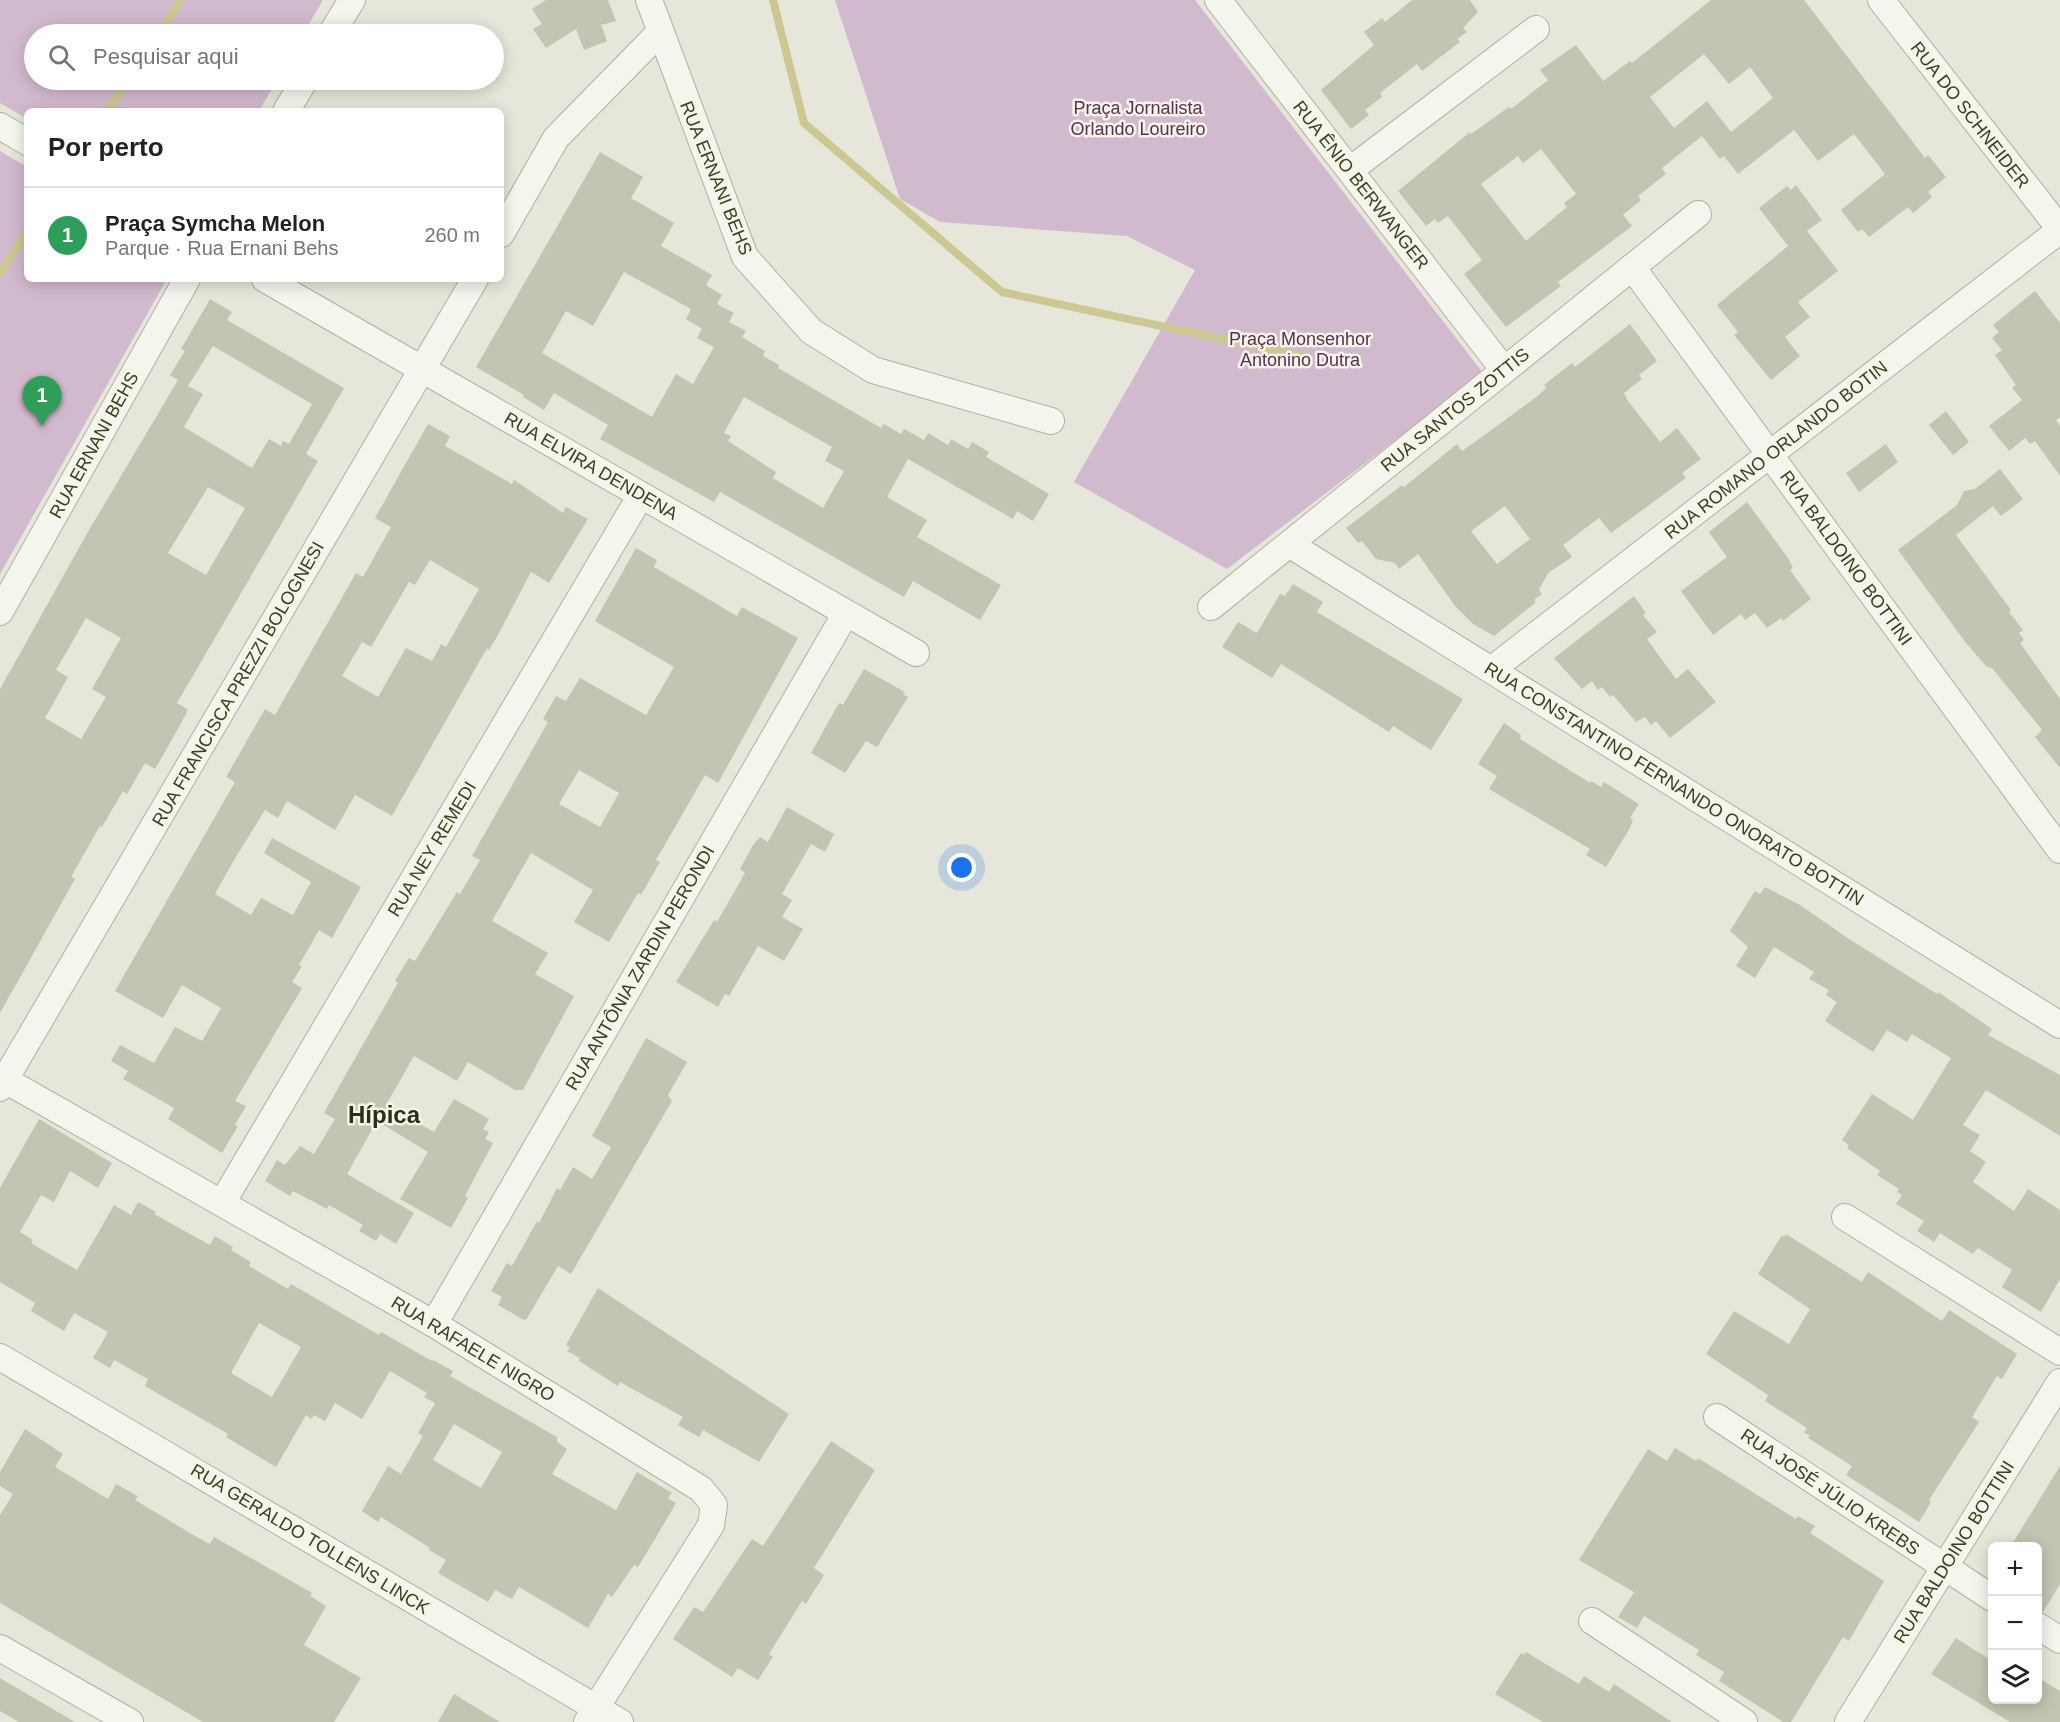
<!DOCTYPE html>
<html lang="pt">
<head>
<meta charset="utf-8">
<style>
  body { margin:0; font-family:Arial,sans-serif; background:#f2f2f2; color:#222 }
  .controls { position:absolute; right:18px; bottom:18px; display:grid; overflow:hidden; border-radius:9px; box-shadow:0 3px 15px #0003 }
  .controls button { width:54px; height:54px; display:grid; place-items:center; padding:0; border:0; border-bottom:2px solid #e0e0e0; background:#fff; color:#222; font:30px sans-serif }
  .you { position:absolute; left:962px; top:868px; width:21px; height:21px; margin:-15px; border:4px solid #fff; border-radius:50%; background:#1a73e8; box-shadow:0 0 0 9px #1a73e833 }
  .badge { display:grid; place-items:center; width:39px; height:39px; border-radius:50%; background:#286076; color:#fff; font-size:20px; font-weight:700 }
  .pin { position:absolute; translate:-50% -50px; filter:drop-shadow(0 2px 3px #0008) }
  .pin::after { content:''; position:absolute; top:32px; width:21px; height:18px; background:inherit; clip-path:polygon(0 0,100% 0,50% 100%) }
  .list { margin:0; padding:0; list-style:none }
  h2 { display:flex; justify-content:space-between; align-items:center; height:78px; margin:0; padding:0 24px; font-size:26px }
  h2 small { font-size:20px; font-weight:400; color:#767676 }
  .list li { display:grid; grid-template-columns:39px 1fr auto; gap:18px; align-items:center; box-sizing:border-box; height:96px; padding:0 24px; border-top:2px solid #e0e0e0 }
  .list b { display:block; font-size:22px; white-space:nowrap }
  .list p { margin:0; font-size:20px; white-space:nowrap; color:#767676 }
  .list em { font-size:20px; font-style:normal; color:#767676 }
  .icon { flex:none; width:33px; height:33px; fill:none; stroke:currentColor; stroke-width:2; stroke-linecap:round; stroke-linejoin:round }
  .map { position:relative; flex:none; width:2060px; height:1722px; overflow:hidden }
  .search { position:absolute; background:#fff; box-shadow:0 3px 15px #0003; left:24px; top:24px; width:480px; height:66px; display:flex; align-items:center; gap:15px; box-sizing:border-box; padding:0 21px; border-radius:33px; color:#767676; font-size:22px }
  .panel { position:absolute; background:#fff; box-shadow:0 3px 15px #0003; left:24px; top:108px; width:480px; height:174px; border-radius:9px }
  .map>svg:first-child { display:block }
  .green { fill:#d2bace }
  .lines { fill:none; stroke-linecap:round; stroke-linejoin:round }
  .stream { stroke:#ccc891; stroke-width:8 }
  .building { fill:#c3c4b1; fill-rule:evenodd }
  .minor-casing { stroke:#b0b19f; stroke-width:28 }
  .minor { stroke:#f4f5ed; stroke-width:26 }
  .labels { text-anchor:middle; stroke-width:5; stroke-linejoin:round; paint-order:stroke }
  .park-label { font-size:18px; fill:#5b2f51; stroke:#f5f5e9 }
  .street-label { font-size:18px; fill:#3c3e23; stroke:#f5f5e9 }
  .district-label { font-size:24px; font-weight:bold; fill:#2c2e16; stroke:#f5f5e9 }
</style>
</head>
<body>
<div class="map">
<svg width="2060" height="1722" viewBox="0 0 2060 1722">
  <rect width="100%" height="100%" fill="#e6e7da"/>
  <path class="green" d="M0 0H323L303 34H34V80H277L259 111H27V119L0 103Z
    M835 0H1195L1483 373 1227 569 1074 482 1195 270 1127 236 940 222 900 199Z
    M0 151 27 167V279H167L0 574Z"/>
  <g class="lines">
    <path class="stream" d="M773 0 804 123 1002 292 1306 357
      M158 34 181 0
      M107 111 128 80
      M0 273 27 232"/>
  </g>
  <path class="building" d="M546 0H608L616 21 601 25 607 41 584 50 576 29 546 48 533 29 542 24 532 9Z
    M1412 0H1470L1478 12 1463 28 1467 32 1457 39 1460 42 1422 71 1417 64 1380 93 1382 97 1365 110 1369 115 1351 129 1321 90 1374 45 1364 32 1382 18 1385 22Z
    M1711 0H1804L1925 158 1928 155 1946 177 1928 192 1932 197 1913 213 1908 207 1869 237 1862 229 1858 232 1841 210 1885 174 1854 134 1818 161 1794 130 1738 174 1724 156 1720 159 1702 136 1662 168 1666 174 1638 196 1641 200 1623 215 1632 226 1558 282 1561 286 1506 327 1464 274 1482 260 1448 216 1438 223 1435 219 1426 226 1398 191 1470 132 1471 134 1509 107 1511 109 1548 80 1540 70 1576 45 1603 81 1630 61 1632 63ZM1704 54 1729 84 1750 67 1773 98 1731 132 1707 101 1674 128 1650 97ZM1541 149 1576 194 1564 203 1567 207 1526 241 1481 184 1518 156 1523 163Z
    M600 152 643 177 631 198 674 223 661 246 712 275 706 285 722 295 717 304 734 313 729 322 746 331 742 337 765 351 763 356 779 365 778 368 881 428 884 424 901 434 904 429 924 440 928 433 948 445 951 439 968 449 972 442 989 452 986 457 1049 494 1033 521 1017 511 1013 519 908 459 887 497 927 520 917 537 1001 585 980 620 913 581 904 597 720 492 714 502 600 439 608 425 554 393 544 410 523 397 524 395 476 367ZM624 272 691 309 686 319 702 329 697 338 714 347 693 384 676 374 652 417 542 353 566 311 593 326ZM744 397 832 447 825 461 844 471 823 508 773 478 776 472 728 441 731 436 724 433Z
    M1796 185 1822 220 1807 231 1838 271 1798 302 1810 317 1785 337 1800 356 1771 380 1734 335 1738 332 1717 305 1788 246 1759 208 1787 186 1791 190Z
    M2035 291 2060 323V417L2056 420 2060 426V476L2035 441 2030 444 2025 438 2009 451 1989 426 2022 400 2012 388 2016 385 1995 355 2002 350 1992 338 1999 332 1993 325Z
    M210 299 232 312 227 320 344 388 306 454 318 461 177 703 188 710 174 736 155 769 145 763 127 794 123 791 102 827 100 826 71 877 75 879 0 1013V689L89 530 178 380 170 375 185 351 181 349ZM213 346 312 404 289 444 283 441 281 446 269 439 252 468 184 427 203 394 188 386ZM208 487 245 508 206 575 168 553ZM86 618 121 638 92 689 106 697 81 739 45 718 68 677 56 670Z
    M1630 324 1657 361 1639 375 1642 379 1624 393 1628 401 1660 442 1677 428 1701 459 1682 473 1686 478 1611 533 1599 518 1563 545 1572 557 1548 573 1539 590 1542 594 1535 599V603L1494 636 1473 624 1455 606 1418 554 1399 569 1395 563 1376 559 1362 541 1358 543 1346 528 1402 485 1404 487 1457 444 1462 451 1497 426 1539 395 1546 388 1544 385 1572 363 1575 367ZM1505 506 1530 539 1497 564 1471 531Z
    M1946 411 1969 442 1953 455 1929 425Z
    M428 424 450 436 445 446 512 484 514 480 563 513 566 507 588 519 549 583 531 572 499 633 489 650 487 648 392 816 355 795 335 830 287 801 278 818 265 810 234 860 215 894 251 915 261 898 293 915 311 882 264 853 272 838 361 887 332 938 319 930 299 965 302 966 292 982 302 988 235 1101 246 1106 235 1125 238 1126 222 1153 168 1119 174 1108 123 1079 128 1071 111 1061 120 1045 154 1063 175 1027 202 1041 221 1008 182 985 163 1018 115 991 235 782 226 777 265 709 275 715 356 573 363 577 391 527 375 518ZM430 560 479 589 446 647 441 644 432 661 406 648 378 697 342 676 362 642 371 647 409 582 415 585Z
    M1886 444 1898 462 1859 492 1846 473Z
    M2000 469 2023 499 2001 516 1993 506 1956 535 2011 610 2009 612 2023 630 2019 633 2024 640 2020 643 2060 699V768L2035 737 2042 730 1992 668 1987 667 1966 643 1898 550 1957 505 1964 491 1975 489Z
    M1747 502 1788 558 1793 568 1790 570 1811 599 1783 621 1781 618 1767 628 1755 613 1745 620 1741 614 1713 635 1681 591 1727 557 1709 532Z
    M636 548 657 560 654 567 737 616 742 607 798 638 718 783 705 775 656 860 660 862 641 895 638 893 609 942 574 922 593 890 531 853 492 921 548 953 535 974 574 996 523 1090H515L468 1062 457 1081 414 1056 386 1105 434 1132 454 1099 489 1119 483 1129 489 1132 485 1139 493 1143 465 1196 468 1198 451 1228 400 1199 428 1152 377 1121 347 1174 414 1213 396 1244 380 1234 376 1241 359 1231 363 1225 329 1205 327 1209 293 1191 290 1196 265 1181 277 1160 285 1165 300 1146 314 1154 335 1119 324 1113 398 983 395 981 409 958 415 961 457 892 460 894 480 860 472 856 548 722 543 719 556 696 566 701 580 678 646 715 674 667 595 621ZM579 770 619 793 600 827 559 804Z
    M1293 584 1323 602 1317 612 1463 699 1431 750 1393 726 1389 732 1281 664 1272 678 1222 647 1238 622 1257 633 1280 594 1285 596Z
    M1634 596 1646 613 1643 615 1657 632 1647 639 1676 679 1688 669 1716 702 1670 738 1656 721 1651 725 1645 717 1636 722 1613 695 1610 697 1602 687 1598 690 1592 681 1582 689 1554 658Z
    M864 669 905 692 903 694 908 697 877 747 866 741 845 773 811 753 839 703 843 705Z
    M1504 723 1521 735 1520 739 1590 783 1591 781 1601 787 1604 782 1639 804 1630 818 1633 820 1630 828 1606 867 1586 855 1590 849 1489 789 1497 776 1478 764Z
    M787 807 834 834 825 852 811 844 782 894 792 900 782 917 803 929 784 961 758 946 729 996 725 994 718 1007 676 982 714 920 717 922 745 873 740 869 753 845 760 837 768 842Z
    M1765 887 1800 905 1849 939 1937 994 1938 992 1992 1029 1988 1035 2060 1075V1136L1986 1090 1963 1125 1980 1135 1970 1151 1986 1162 1973 1182 2014 1211 2028 1189 2060 1210V1279L2041 1312 2002 1287 2012 1270 1978 1248 1973 1254 1940 1233 1934 1242 1917 1231 1924 1221 1896 1204 1902 1195 1897 1192 1899 1189 1877 1175 1880 1171 1847 1148 1849 1145 1842 1140 1872 1094 1913 1120 1951 1058 1912 1034 1907 1042 1887 1030 1873 1052 1842 1032 1825 1021 1837 1002 1826 995 1829 990 1809 979 1814 972 1774 947 1755 978 1736 966 1748 947 1730 931 1755 891 1760 894Z
    M646 1038 687 1062 668 1095 672 1101 571 1274 558 1266 526 1320 522 1319 498 1305 502 1297 491 1291 507 1263 512 1266 537 1221 539 1223 557 1188 560 1190 573 1167 592 1179 611 1147 592 1136Z
    M39 1119 112 1163 98 1188 70 1171 54 1202 41 1195 20 1232 33 1240 31 1243 77 1270 114 1205 131 1215 138 1202 156 1212 154 1214 210 1245 215 1236 233 1247 231 1250 251 1262 249 1266 288 1289 291 1284 379 1335 381 1332 432 1361 433 1360 453 1371 450 1376 557 1437V1442L567 1449 552 1474 616 1510 637 1472 672 1493 668 1498 676 1503 658 1534 638 1567 634 1565 612 1597 608 1594 588 1628 519 1587 512 1599 495 1590 488 1602 438 1573 446 1560 429 1550 430 1548 381 1517 378 1522 362 1511 388 1466 401 1474 423 1436 418 1433 435 1403 424 1397 427 1393 390 1371 362 1419 335 1403 325 1421 314 1415 311 1419 306 1415 276 1467 226 1437 228 1434 145 1386 148 1379 114 1360 110 1368 93 1358 108 1332 74 1313 64 1331 31 1311 35 1303 0 1282V1188ZM259 1323 301 1347 272 1397 231 1373ZM454 1424 502 1452 481 1488 433 1460Z
    M1786 1234 1862 1282 1868 1272 1942 1321 1949 1310 2017 1354 2002 1379 1997 1376 1972 1417 1979 1422 1929 1500 1931 1502 1919 1522 1846 1475 1852 1466 1808 1438 1810 1435 1804 1433 1807 1428 1765 1401 1768 1395 1706 1354 1734 1311 1789 1344 1810 1309 1758 1274 1782 1235 1784 1237Z
    M598 1288 789 1414 759 1462 703 1430 699 1437 678 1425 683 1417 620 1382 618 1386 579 1361 580 1358 567 1351 570 1347 566 1345Z
    M25 1429 63 1454 55 1467 108 1499 116 1484 138 1496 135 1500 195 1536 210 1544 214 1537 312 1593 310 1596 326 1606 304 1645 361 1678 334 1722H203L0 1603V1515L13 1494 0 1486V1472Z
    M831 1441 875 1470 814 1568 824 1575 806 1604 802 1601 769 1654 773 1657 758 1680 738 1668 732 1677 673 1639 694 1607 703 1612 752 1539 763 1546Z
    M1675 1448 1696 1461 1698 1458 1796 1519 1798 1516 1815 1526 1810 1533 1884 1581 1849 1641 1843 1637 1791 1722H1783L1719 1681 1724 1672 1696 1655 1699 1650 1694 1647 1644 1616 1637 1628 1618 1617 1634 1592 1579 1560 1648 1449 1667 1461Z
    M2060 1466V1584L2043 1612 2037 1611V1546H2011Z
    M1956 1638 1992 1661V1700H2037V1677L2060 1691V1722H2010L1931 1674Z
    M1526 1652 1579 1684 1584 1676 1609 1692 1614 1684 1672 1722H1543L1495 1694 1521 1653 1524 1655Z
    M0 1678 75 1722H19L0 1711Z
    M454 1694 500 1722H438Z"/>
  <g class="lines">
    <defs>
      <path id="minor" d="M649 0 745 257 811 331 873 370 1051 421
        M1218 0 1504 370
        M1881 0 2060 229
        M331 34 352 0
        M286 111 305 80
        M0 126 27 142
        M1350 170 1536 29
        M501 234 556 138 659 33
        M1632 267 2060 850
        M265 279 916 653
        M1289 544 2060 1025
        M1211 607 1698 214
        M0 612 187 279
        M1491 670 2060 230
        M5 1080 434 1324 701 1489 714 1505 711 1525 587 1722
        M0 1088 475 279
        M222 1203 641 495
        M1845 1217 2060 1352
        M434 1324 846 613
        M0 1357 620 1722
        M1717 1417 1992 1598
        M1592 1621 1744 1722
        M2038 1626 2060 1640
        M0 1648 130 1722
        M1848 1722 2060 1382"/>
    </defs>
    <use href="#minor" class="minor-casing"/>
    <use href="#minor" class="minor"/>
  </g>
  <g class="labels">
    <g class="park-label">
      <text x="1138" y="114">Praça Jornalista<tspan x="1138" dy="21">Orlando Loureiro</tspan></text>
      <text x="1300" y="345">Praça Monsenhor<tspan x="1300" dy="21">Antonino Dutra</tspan></text>
    </g>
    <g class="street-label">
      <text transform="translate(1970 115) rotate(52)" y="6">RUA DO SCHNEIDER</text>
      <text transform="translate(716 178) rotate(68)" y="6">RUA ERNANI BEHS</text>
      <text transform="translate(1361 185) rotate(52)" y="6">RUA ÊNIO BERWANGER</text>
      <text transform="translate(1455 410) rotate(-39)" y="6">RUA SANTOS ZOTTIS</text>
      <text transform="translate(94 445) rotate(-61)" y="6">RUA ERNANI BEHS</text>
      <text transform="translate(1776 450) rotate(-38)" y="6">RUA ROMANO ORLANDO BOTIN</text>
      <text transform="translate(591 466) rotate(30)" y="6">RUA ELVIRA DENDENA</text>
      <text transform="translate(1846 558) rotate(54)" y="6">RUA BALDOINO BOTTINI</text>
      <text transform="translate(238 684) rotate(-60)" y="6">RUA FRANCISCA PREZZI BOLOGNESI</text>
      <text transform="translate(1674 784) rotate(32)" y="6">RUA CONSTANTINO FERNANDO ONORATO BOTTIN</text>
      <text transform="translate(432 849) rotate(-59)" y="6">RUA NEY REMEDI</text>
      <text transform="translate(640 968) rotate(-60)" y="6">RUA ANTÔNIA ZARDIN PERONDI</text>
      <text transform="translate(473 1349) rotate(31)" y="6">RUA RAFAELE NIGRO</text>
      <text transform="translate(1830 1492) rotate(34)" y="6">RUA JOSÉ JÚLIO KREBS</text>
      <text transform="translate(310 1539) rotate(31)" y="6">RUA GERALDO TOLLENS LINCK</text>
      <text transform="translate(1954 1552) rotate(-58)" y="6">RUA BALDOINO BOTTINI</text>
    </g>
    <g class="district-label">
      <text x="384" y="1123">Hípica</text>
    </g>
  </g>
</svg>
<div class="controls">
<button>+</button>
<button>−</button>
<button><svg class="icon" aria-label="layers" viewBox="0 0 24 24"><path d="M12 4l9 5-9 5-9-5zM3 14l9 5 9-5"/></svg></button>
</div>
<div class="you"></div>
<div class="pin badge" style="left:42px;top:426px;background:#2e9e5b">1</div>
<div class="search"><svg class="icon" aria-label="search" viewBox="0 0 24 24"><circle cx="10" cy="10" r="6"/><path d="M15 15l6 6"/></svg>Pesquisar aqui</div>
<section class="panel">
<h2>Por perto<small></small></h2>
<ul class="list">
<li><span class="badge" style="background:#2e9e5b">1</span><div><b>Praça Symcha Melon</b><p>Parque · Rua Ernani Behs</p></div><em>260 m</em></li>
</ul>
</section>
</div>
</body>
</html>
